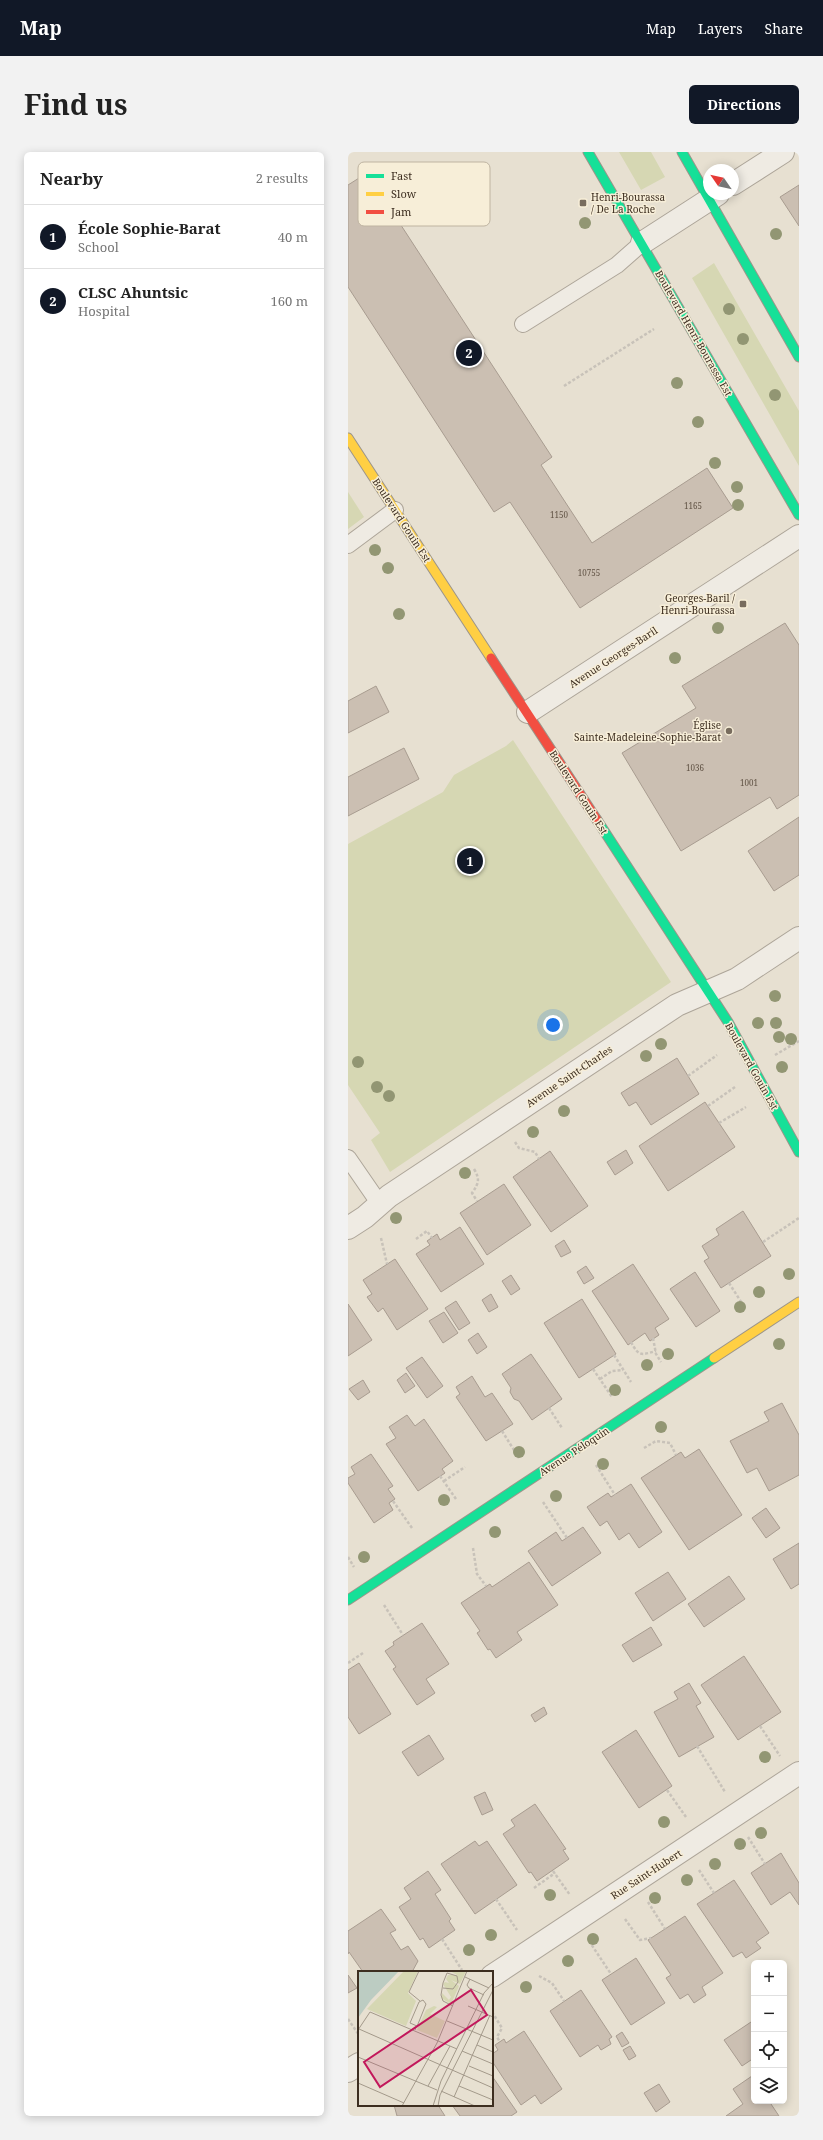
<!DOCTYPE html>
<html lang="en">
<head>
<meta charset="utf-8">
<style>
  body { margin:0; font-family:"Noto Serif",serif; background:#f2f2f2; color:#222 }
  .controls { position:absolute; right:12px; bottom:12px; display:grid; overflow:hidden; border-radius:6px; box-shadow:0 2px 10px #0003 }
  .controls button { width:36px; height:36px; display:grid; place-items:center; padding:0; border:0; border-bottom:1px solid #e0e0e0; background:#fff; color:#222; font:20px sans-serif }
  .compass { position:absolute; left:355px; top:12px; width:36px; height:36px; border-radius:50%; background:#fff; box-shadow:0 2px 10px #0003; rotate:304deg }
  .you { position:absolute; left:205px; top:873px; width:14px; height:14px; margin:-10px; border:3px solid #fff; border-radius:50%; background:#1a73e8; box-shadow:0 0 0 6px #1a73e833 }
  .badge { display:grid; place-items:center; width:26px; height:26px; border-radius:50%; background:#111827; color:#fff; font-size:13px; font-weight:700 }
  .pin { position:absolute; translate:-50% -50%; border:2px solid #fff; box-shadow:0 1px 4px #0006 }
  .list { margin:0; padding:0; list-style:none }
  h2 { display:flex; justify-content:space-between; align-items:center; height:52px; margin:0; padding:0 16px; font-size:17px }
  h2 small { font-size:13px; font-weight:400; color:#767676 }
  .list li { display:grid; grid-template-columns:26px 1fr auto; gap:12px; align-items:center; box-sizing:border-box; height:64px; padding:0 16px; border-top:1px solid #e0e0e0 }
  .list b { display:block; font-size:15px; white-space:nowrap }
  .list p { margin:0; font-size:13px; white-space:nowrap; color:#767676 }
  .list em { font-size:13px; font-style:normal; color:#767676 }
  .icon { flex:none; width:22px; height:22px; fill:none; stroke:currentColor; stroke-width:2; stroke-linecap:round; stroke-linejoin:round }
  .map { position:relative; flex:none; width:451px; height:1964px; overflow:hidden; border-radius:6px }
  header { display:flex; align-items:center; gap:24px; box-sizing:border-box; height:56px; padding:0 20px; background:#111827; color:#fff }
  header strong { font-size:19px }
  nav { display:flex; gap:22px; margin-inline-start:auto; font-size:14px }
  .intro { display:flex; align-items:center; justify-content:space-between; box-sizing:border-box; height:96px; padding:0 24px }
  h1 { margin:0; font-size:28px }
  .button { padding:10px 18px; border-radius:6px; background:#111827; color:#fff; font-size:14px; font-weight:700 }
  main { display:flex; gap:24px; padding:0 24px }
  aside { flex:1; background:#fff; border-radius:6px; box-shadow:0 2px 10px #0003 }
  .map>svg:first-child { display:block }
  .green { fill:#d6d7b3 }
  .building { fill:#cbbfb2; stroke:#a89c90 }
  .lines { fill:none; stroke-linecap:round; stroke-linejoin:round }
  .lane-casing { stroke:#ada599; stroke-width:18 }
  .street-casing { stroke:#ada599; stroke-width:24 }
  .fast-casing { stroke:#9c958a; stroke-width:11 }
  .slow-casing { stroke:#9c958a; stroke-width:11 }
  .jam-casing { stroke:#9c958a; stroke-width:11 }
  .path { stroke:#c8c2b9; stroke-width:2.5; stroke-dasharray:3 2; stroke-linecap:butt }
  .lane { stroke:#efebe3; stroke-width:16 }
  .street { stroke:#efebe3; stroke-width:22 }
  .fast { stroke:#16e098; stroke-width:9 }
  .slow { stroke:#ffcf43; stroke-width:9 }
  .jam { stroke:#f24e42; stroke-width:9 }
  .tree { fill:#929673 }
  .poi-dot { fill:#786c5e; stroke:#f7eed8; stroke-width:1.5 }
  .labels { text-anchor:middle; stroke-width:3; stroke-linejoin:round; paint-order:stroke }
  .number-label { font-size:8px; fill:#605244 }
  .poi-label { font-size:10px; fill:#3d2e20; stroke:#f7eed8; text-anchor:end }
  .street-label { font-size:10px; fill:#3d2e20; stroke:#f7eed8 }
  .inset-road { fill:none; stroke:#a3998a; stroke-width:1 }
  .view { fill:#c2185b; fill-opacity:0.15; stroke:#c2185b; stroke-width:2 }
  .inset-edge { fill:none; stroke:#3d2e20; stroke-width:2 }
  .key { fill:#f7eed8; stroke:#bfb4a1; stroke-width:1 }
  .key-label { font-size:11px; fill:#3d2e20 }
</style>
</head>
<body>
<header>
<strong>Map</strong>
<nav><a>Map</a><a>Layers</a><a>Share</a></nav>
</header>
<div class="intro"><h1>Find us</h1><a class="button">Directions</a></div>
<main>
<aside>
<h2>Nearby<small>2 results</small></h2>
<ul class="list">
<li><span class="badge">1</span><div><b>École Sophie-Barat</b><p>School</p></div><em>40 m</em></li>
<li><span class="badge">2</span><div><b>CLSC Ahuntsic</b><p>Hospital</p></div><em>160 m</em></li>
</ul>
</aside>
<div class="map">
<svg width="451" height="1964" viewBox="0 0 451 1964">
  <rect width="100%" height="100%" fill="#e7e0d1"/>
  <path class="green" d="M271 0H303L317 25 293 38Z
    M366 111 451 259V314L344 126Z
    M0 340 16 365 0 377Z
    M165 588 323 830 42 1020 23 988 32 981 0 933V692L95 640 106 623 158 594Z"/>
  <path class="building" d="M19 21 204 305 193 313 244 391 359 316 385 356 232 456 162 350 146 360 0 135V33Z
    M451 33V74L432 45Z
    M437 471 451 493V643L429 657 422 645 333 699 274 601 348 556 334 534Z
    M28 534 41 560 0 581V549Z
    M56 596 71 627 0 664V625Z
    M451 665V723L426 739 400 699Z
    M329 906 351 942 303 973 288 950 281 954 273 941Z
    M357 950 387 995 320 1039 291 994Z
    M278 998 285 1011 267 1023 259 1010Z
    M202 999 240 1054 203 1080 165 1025Z
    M156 1032 183 1073 139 1103 112 1061Z
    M395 1059 423 1104 373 1136 356 1109 361 1106 354 1094 371 1083 368 1077Z
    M112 1075 136 1112 93 1140 68 1102 82 1093 79 1089 89 1082 92 1088Z
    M216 1088 223 1100 213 1105 207 1094Z
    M47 1107 80 1157 49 1178 35 1156 30 1160 19 1145 24 1142 15 1128Z
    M285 1112 321 1167 307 1176 311 1183 302 1189 297 1181 280 1193 244 1139Z
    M238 1114 246 1126 236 1132 229 1120Z
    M347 1120 372 1159 348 1175 322 1137Z
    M163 1123 172 1137 163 1143 154 1129Z
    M143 1142 150 1155 141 1160 134 1148Z
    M234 1147 268 1202 231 1226 196 1171Z
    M108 1149 122 1171 111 1178 97 1156Z
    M0 1152 24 1188 0 1204Z
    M96 1160 110 1181 95 1191 81 1169Z
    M130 1181 139 1195 129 1202 120 1188Z
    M183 1202 214 1247 184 1268 171 1249 166 1247 162 1240 163 1236 154 1222Z
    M74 1205 95 1234 79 1246 58 1216Z
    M58 1221 67 1234 57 1241 49 1228Z
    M124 1224 137 1245 144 1241 165 1272 138 1289 108 1245 112 1242 108 1235Z
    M15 1228 22 1240 10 1248 1 1237Z
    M434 1251 451 1283V1323L421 1339 409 1316 399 1321 382 1289 421 1269 416 1260Z
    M59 1263 67 1274 76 1267 105 1309 94 1317 97 1321 70 1339 38 1292 48 1286 41 1275Z
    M351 1297 394 1363 341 1398 293 1326 333 1300 337 1306Z
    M23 1302 45 1334 40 1337 47 1347 41 1351 45 1358 26 1371 0 1331V1326L7 1322 3 1315Z
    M283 1332 314 1380 291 1396 281 1381 271 1388 259 1369 252 1374 239 1355 260 1341 263 1345Z
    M418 1356 432 1376 418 1386 404 1366Z
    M235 1375 253 1401 204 1434 180 1399 208 1380 214 1389Z
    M451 1391V1432L443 1437 425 1407Z
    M181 1410 210 1453 169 1480 174 1488 148 1506 142 1497 140 1498 129 1481 132 1479 113 1451 142 1432 144 1435Z
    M320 1420 338 1447 305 1469 287 1441Z
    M381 1424 397 1447 356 1475 340 1452Z
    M74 1471 101 1512 78 1527 87 1541 69 1553 45 1517 48 1515 37 1499 46 1493 45 1490Z
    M303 1475 314 1493 285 1510 274 1493Z
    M396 1504 433 1560 390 1588 353 1533Z
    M11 1511 43 1562 11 1582 0 1565V1518Z
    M341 1531 353 1551 348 1554 366 1585 331 1605 306 1560 330 1547 326 1540Z
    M196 1555 199 1562 187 1570 183 1563Z
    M288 1578 324 1634 291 1656 254 1600Z
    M81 1583 96 1607 70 1624 54 1600Z
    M137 1640 145 1658 134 1663 126 1645Z
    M187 1652 218 1697 215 1698 221 1707 189 1729 183 1720 181 1721 155 1682 167 1674 163 1668Z
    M127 1689 131 1694 139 1689 169 1733 127 1762 93 1712Z
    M433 1701 451 1731V1753L442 1740 423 1753 403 1721Z
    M80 1719 93 1738 87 1742 103 1767 101 1769 107 1778 81 1796 75 1786 72 1788 51 1755 63 1747 56 1736Z
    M386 1728 421 1781 408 1790 413 1796 398 1806 394 1800 385 1805 349 1752Z
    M33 1757 48 1778 42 1781 53 1798 60 1794 70 1809 64 1820H15L1 1800 0 1802V1779Z
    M337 1764 375 1821 354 1835 358 1843 346 1851 340 1842 332 1847 318 1826 323 1823 300 1788Z
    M288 1806 317 1851 283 1873 254 1828Z
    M0 1823 9 1836 0 1841Z
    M233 1838 264 1885 261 1887 263 1892 253 1898 250 1893 232 1905 202 1859Z
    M406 1868V1906L394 1914 376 1888Z
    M176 1879 214 1937 193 1952 187 1943 173 1953 144 1909V1902L150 1898 147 1893 156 1887 158 1891Z
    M274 1880 281 1891 274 1895 268 1884Z
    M282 1894 288 1904 281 1908 275 1898Z
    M144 1924 169 1960 163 1964H112L104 1953H144Z
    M404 1924 406 1949H421L431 1964H378L395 1952 385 1937Z
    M311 1932 322 1950 308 1960 296 1941Z
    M46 1953H90L97 1964H49Z"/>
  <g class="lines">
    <defs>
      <path id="lane" d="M175 172 269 113 294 91
        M0 393 47 358
        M0 1006 31 1051"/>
      <path id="street" d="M385 32 435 0
        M294 91 370 42
        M180 560 451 384
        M0 1076 17 1065 41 1044 329 853 389 827 451 786
        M144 1824 451 1621
        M0 1919 11 1912"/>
      <path id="fast" d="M240 0 451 363
        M334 0 451 205
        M249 668 380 870 451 1000
        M0 1448 366 1206"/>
      <path id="slow" d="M0 286 143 506
        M366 1206 451 1150"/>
      <path id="jam" d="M143 506 249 668"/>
    </defs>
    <use href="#lane" class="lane-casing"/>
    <use href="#street" class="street-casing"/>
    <use href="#fast" class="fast-casing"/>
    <use href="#slow" class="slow-casing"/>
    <use href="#jam" class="jam-casing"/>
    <path class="path" d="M216 234 306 177
      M427 903 451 889
      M340 924 369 903
      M360 954 387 935
      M371 971 398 955
      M167 990 171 996 187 1000 191 1007
      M126 1017C132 1027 131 1031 124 1041L129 1049
      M33 1086 39 1112
      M68 1087 79 1079 84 1086
      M415 1090 451 1066
      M381 1131 397 1156
      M305 1186 308 1202 313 1210
      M283 1190C291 1205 293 1203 308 1199
      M266 1203 283 1230
      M245 1217 264 1245
      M252 1227 264 1219 275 1218
      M201 1256 214 1276
      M154 1279 171 1306
      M296 1296 308 1289 322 1291 328 1303
      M248 1313 267 1343
      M92 1324 108 1347
      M96 1329 117 1315
      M45 1349 64 1376
      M195 1350 219 1386
      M125 1396 129 1422 138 1434
      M0 1405 6 1415
      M36 1453 55 1483
      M0 1511 15 1501
      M412 1574 432 1604
      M349 1594 377 1640
      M319 1638 338 1665
      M400 1685 417 1712
      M351 1718 366 1741
      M205 1719 222 1743
      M186 1736 207 1721
      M148 1747 169 1778
      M300 1750 317 1777
      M277 1767 292 1788 303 1786
      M94 1787 114 1818
      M241 1789 263 1822
      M191 1824 204 1831 216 1849
      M144 1860 154 1876 149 1885 152 1890
      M0 1867 11 1883"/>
    <use href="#lane" class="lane"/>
    <use href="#street" class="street"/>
    <use href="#fast" class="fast"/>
    <use href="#slow" class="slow"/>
    <use href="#jam" class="jam"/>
  </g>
  <g class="tree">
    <circle cx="237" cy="71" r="6"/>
    <circle cx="428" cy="82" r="6"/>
    <circle cx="381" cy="157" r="6"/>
    <circle cx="395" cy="187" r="6"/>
    <circle cx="329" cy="231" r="6"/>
    <circle cx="427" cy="243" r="6"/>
    <circle cx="350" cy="270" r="6"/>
    <circle cx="367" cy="311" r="6"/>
    <circle cx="389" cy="335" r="6"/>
    <circle cx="390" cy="353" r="6"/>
    <circle cx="27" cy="398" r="6"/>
    <circle cx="40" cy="416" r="6"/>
    <circle cx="51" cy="462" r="6"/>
    <circle cx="370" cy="476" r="6"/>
    <circle cx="327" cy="506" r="6"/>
    <circle cx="427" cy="844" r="6"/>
    <circle cx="410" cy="871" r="6"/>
    <circle cx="428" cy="871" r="6"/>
    <circle cx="431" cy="885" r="6"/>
    <circle cx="443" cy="887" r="6"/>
    <circle cx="313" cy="892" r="6"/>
    <circle cx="298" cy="904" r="6"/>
    <circle cx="10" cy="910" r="6"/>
    <circle cx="434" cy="915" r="6"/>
    <circle cx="29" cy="935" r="6"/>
    <circle cx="41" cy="944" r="6"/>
    <circle cx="216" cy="959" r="6"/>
    <circle cx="185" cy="980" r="6"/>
    <circle cx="117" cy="1021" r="6"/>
    <circle cx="48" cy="1066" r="6"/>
    <circle cx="441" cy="1122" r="6"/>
    <circle cx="411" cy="1140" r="6"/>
    <circle cx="392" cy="1155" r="6"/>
    <circle cx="431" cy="1192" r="6"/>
    <circle cx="320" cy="1202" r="6"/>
    <circle cx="299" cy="1213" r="6"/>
    <circle cx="267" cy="1238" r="6"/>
    <circle cx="313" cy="1275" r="6"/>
    <circle cx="171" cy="1300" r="6"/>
    <circle cx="255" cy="1312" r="6"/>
    <circle cx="208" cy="1344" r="6"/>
    <circle cx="96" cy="1348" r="6"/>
    <circle cx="147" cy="1380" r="6"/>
    <circle cx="16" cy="1405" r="6"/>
    <circle cx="417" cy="1605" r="6"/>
    <circle cx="316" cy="1670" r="6"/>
    <circle cx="413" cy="1681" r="6"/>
    <circle cx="392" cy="1692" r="6"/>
    <circle cx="367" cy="1712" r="6"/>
    <circle cx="339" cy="1728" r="6"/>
    <circle cx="202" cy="1743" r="6"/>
    <circle cx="307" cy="1746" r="6"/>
    <circle cx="143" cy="1783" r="6"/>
    <circle cx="245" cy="1787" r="6"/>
    <circle cx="121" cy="1798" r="6"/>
    <circle cx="220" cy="1809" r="6"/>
    <circle cx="178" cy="1835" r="6"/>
  </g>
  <g class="poi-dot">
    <rect x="231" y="47" width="8" height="8" rx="2"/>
    <rect x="391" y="448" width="8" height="8" rx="2"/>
    <circle cx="381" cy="579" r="4"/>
  </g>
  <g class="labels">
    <g class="number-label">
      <text x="345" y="357">1165</text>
      <text x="211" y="366">1150</text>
      <text x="241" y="424">10755</text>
      <text x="347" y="619">1036</text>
      <text x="401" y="634">1001</text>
    </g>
    <g class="poi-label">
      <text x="243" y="49" text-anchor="start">Henri-Bourassa<tspan x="243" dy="12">/ De La Roche</tspan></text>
      <text x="387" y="450">Georges-Baril /<tspan x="387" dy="12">Henri-Bourassa</tspan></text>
      <text x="373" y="577">Église<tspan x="373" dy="12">Sainte-Madeleine-Sophie-Barat</tspan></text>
    </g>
    <g class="street-label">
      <text transform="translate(346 181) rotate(60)" y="4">Boulevard Henri-Bourassa Est</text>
      <text transform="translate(54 368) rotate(57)" y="4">Boulevard Gouin Est</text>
      <text transform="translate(265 505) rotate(-33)" y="4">Avenue Georges-Baril</text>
      <text transform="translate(231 640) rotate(57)" y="4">Boulevard Gouin Est</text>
      <text transform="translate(404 914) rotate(61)" y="4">Boulevard Gouin Est</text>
      <text transform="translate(221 924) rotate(-34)" y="4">Avenue Saint-Charles</text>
      <text transform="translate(226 1299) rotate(-33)" y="4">Avenue Péloquin</text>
      <text transform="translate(298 1722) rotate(-33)" y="4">Rue Saint-Hubert</text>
    </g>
  </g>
  <g transform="translate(10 1819)">
    <rect width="135" height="135" fill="#e7e0d1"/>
    <path d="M46 0H60L50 22 58 30 48 55 9 38ZM92 0H108L102 13 93 9 101 15 93 33 83 27 84 22 91 29 93 26 85 13 87 11 91 12 88 8 90 4H99ZM76 35 79 36 72 43 87 50 79 67 59 59 68 39Z" fill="#d6d7b3"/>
    <path d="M0 0H41L13 29 0 47Z" fill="#bcccc2"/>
    <path class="inset-road" d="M61 0 51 21 62 30M107 6 131 17M112 8 109 14 111 17 126 24M85 17 95 18 100 11 99 5 89 2 85 12 83 24 85 30 95 35M110 35 135 46M89 50 135 69M1 58 135 117M0 59 12 41 99 78M57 59 58 56 59 55 60 53 68 33 65 29 61 31 52 52 59 55M119 74 135 81M104 80 135 93M0 86 79 119M111 95 135 105M0 112 46 132M70 115 92 75M101 115 135 129M83 120 117 135M96 126 132 44M44 135 79 72 109 0M75 135 83 110 126 22 135 12M80 135 82 124 135 19"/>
    <path class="view" d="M113 19 129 44 22 116 6 91Z"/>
    <rect width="135" height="135" class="inset-edge"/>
  </g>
  <rect x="10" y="10" width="132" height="64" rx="6" class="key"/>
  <rect x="18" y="22" width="18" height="4" fill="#16e098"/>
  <rect x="18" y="40" width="18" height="4" fill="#ffcf43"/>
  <rect x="18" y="58" width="18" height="4" fill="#f24e42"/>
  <g class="key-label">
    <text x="43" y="28">Fast</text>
    <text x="43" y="46">Slow</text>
    <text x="43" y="64">Jam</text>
  </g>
</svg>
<div class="controls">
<button>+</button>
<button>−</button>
<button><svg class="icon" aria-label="locate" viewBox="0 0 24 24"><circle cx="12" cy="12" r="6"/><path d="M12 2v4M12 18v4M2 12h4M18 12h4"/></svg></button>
<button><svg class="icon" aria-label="layers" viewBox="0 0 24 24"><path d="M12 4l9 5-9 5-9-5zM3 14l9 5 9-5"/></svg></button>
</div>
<svg class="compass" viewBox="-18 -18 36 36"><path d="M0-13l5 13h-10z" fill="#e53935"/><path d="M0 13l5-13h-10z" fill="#767676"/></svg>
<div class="you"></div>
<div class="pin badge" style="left:122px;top:709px">1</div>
<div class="pin badge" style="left:121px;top:201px">2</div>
</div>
</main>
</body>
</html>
